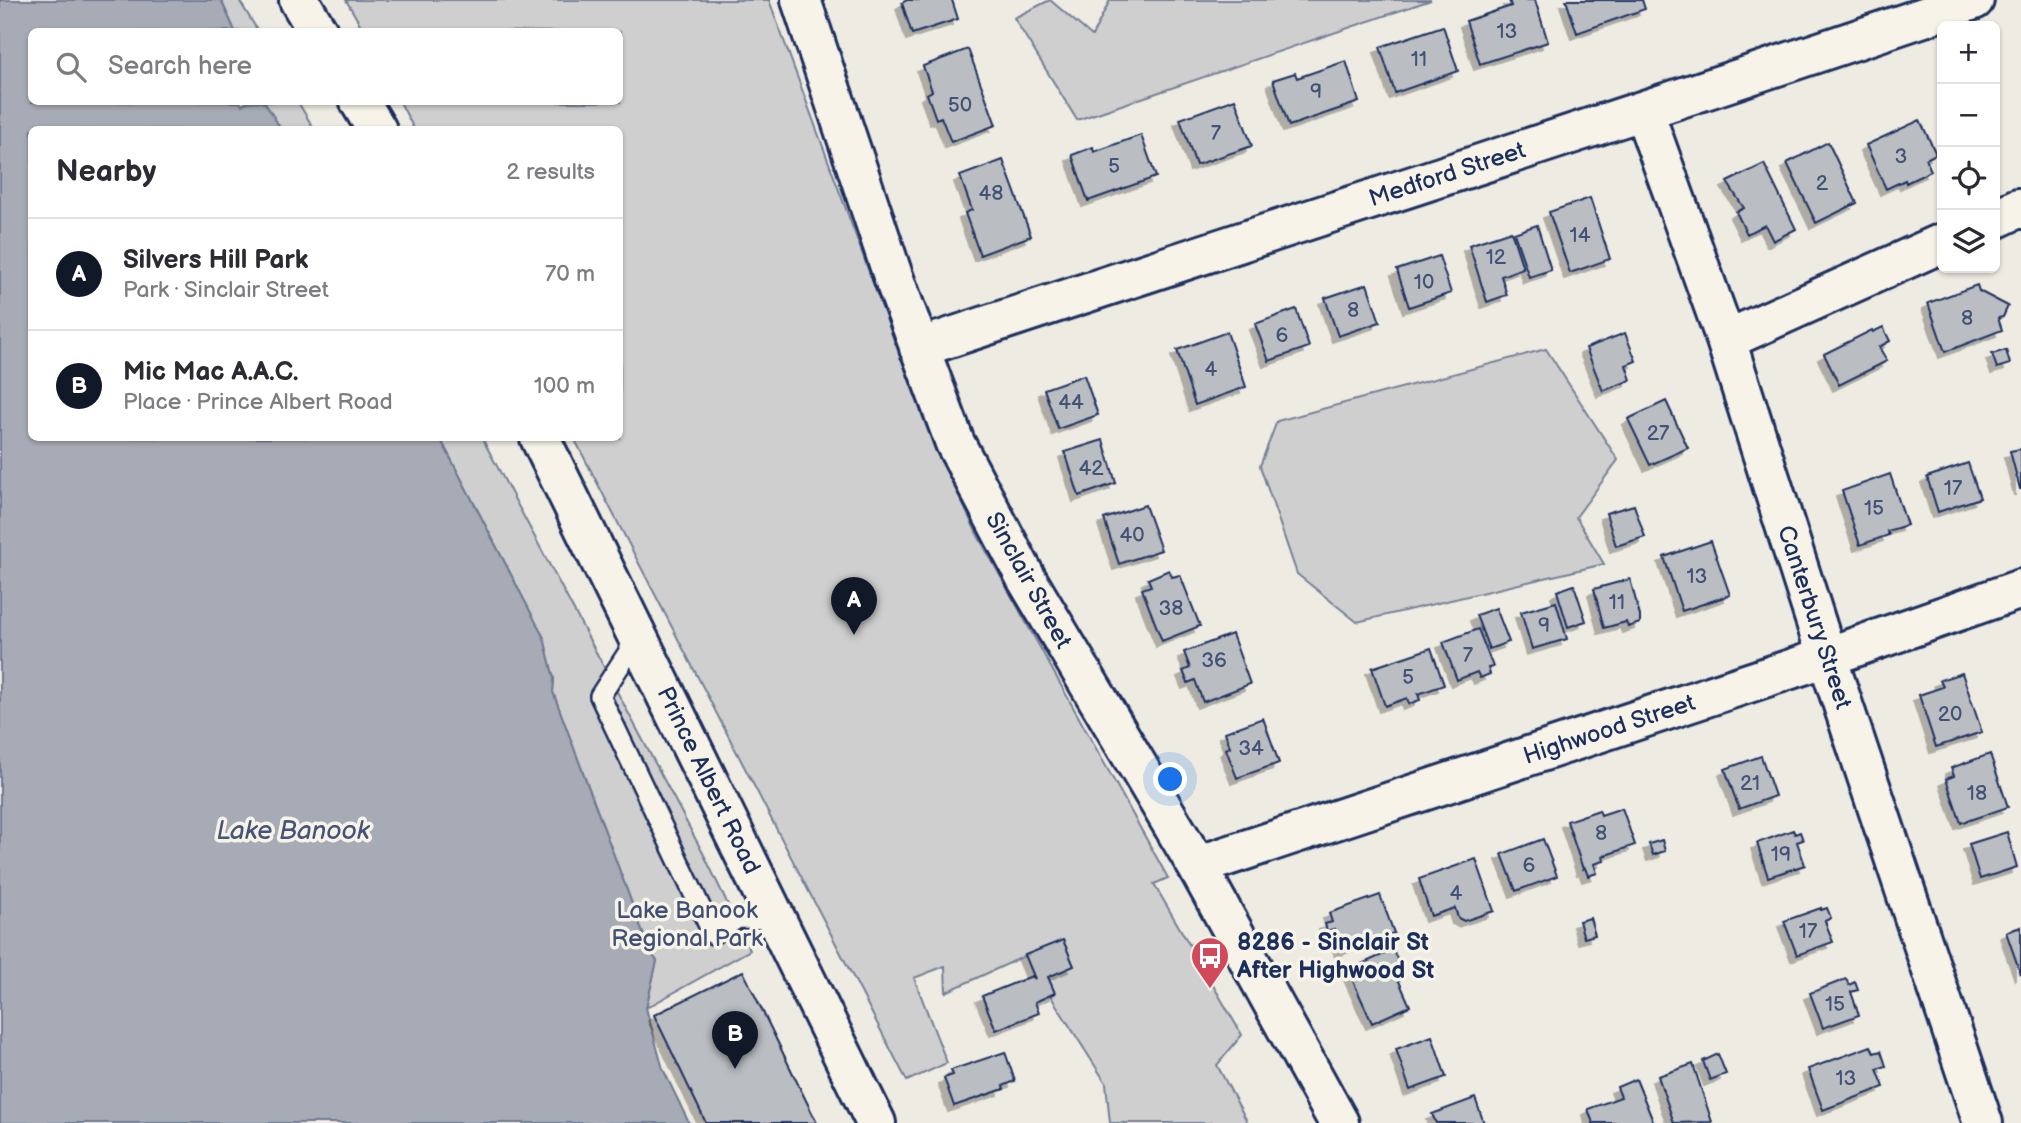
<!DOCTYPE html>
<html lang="en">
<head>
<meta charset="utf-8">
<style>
  body { margin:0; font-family:"Balsamiq Sans",sans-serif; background:#f2f2f3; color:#2b2b33 }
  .controls { position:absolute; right:21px; top:21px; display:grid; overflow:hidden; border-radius:10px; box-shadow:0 2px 5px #0004 }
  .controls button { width:63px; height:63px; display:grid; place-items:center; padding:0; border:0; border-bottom:2px solid #e1e1e2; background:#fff; color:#2b2b33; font:35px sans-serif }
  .you { position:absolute; left:1171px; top:780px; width:24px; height:24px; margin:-18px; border:5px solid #fff; border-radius:50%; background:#1a73e8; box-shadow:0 0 0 10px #1a73e833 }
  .badge { display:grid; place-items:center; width:46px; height:46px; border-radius:50%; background:#111827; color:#fff; font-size:23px; font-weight:700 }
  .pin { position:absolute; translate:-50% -58px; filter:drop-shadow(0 2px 4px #0008) }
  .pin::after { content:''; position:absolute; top:37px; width:24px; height:21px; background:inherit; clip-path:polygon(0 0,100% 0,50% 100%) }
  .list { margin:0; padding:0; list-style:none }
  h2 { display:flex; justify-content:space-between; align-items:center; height:91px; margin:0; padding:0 28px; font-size:30px }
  h2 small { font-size:23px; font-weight:400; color:#7c7c81 }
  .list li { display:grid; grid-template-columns:46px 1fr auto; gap:21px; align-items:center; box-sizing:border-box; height:112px; padding:0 28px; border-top:2px solid #e1e1e2 }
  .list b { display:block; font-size:26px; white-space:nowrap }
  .list p { margin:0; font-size:23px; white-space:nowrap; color:#7c7c81 }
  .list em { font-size:23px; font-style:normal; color:#7c7c81 }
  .icon { flex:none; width:38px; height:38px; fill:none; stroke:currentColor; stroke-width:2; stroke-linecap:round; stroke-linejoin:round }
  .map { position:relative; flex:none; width:2021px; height:1123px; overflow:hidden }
  .search { position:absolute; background:#fff; box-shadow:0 2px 5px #0004; left:28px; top:28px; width:595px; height:77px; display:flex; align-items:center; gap:18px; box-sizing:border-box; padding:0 24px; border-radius:10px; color:#7c7c81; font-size:26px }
  .panel { position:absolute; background:#fff; box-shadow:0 2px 5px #0004; left:28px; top:126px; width:595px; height:315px; border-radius:10px }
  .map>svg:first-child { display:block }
  .green { fill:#cfcfcf; stroke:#757f96; stroke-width:2 }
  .water { fill:#a6abb5; stroke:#6e7992; stroke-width:2 }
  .building { fill:#babdc2; stroke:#1b2f5e; stroke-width:2; filter:url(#shadow) }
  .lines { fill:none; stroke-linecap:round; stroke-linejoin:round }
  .service-casing { stroke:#1b2f5e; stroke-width:24 }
  .minor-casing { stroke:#1b2f5e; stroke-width:44 }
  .secondary-casing { stroke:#1b2f5e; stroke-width:44 }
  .service { stroke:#f7f3e8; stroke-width:19 }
  .minor { stroke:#f7f3e8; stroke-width:38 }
  .secondary { stroke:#f7f3e8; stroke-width:38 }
  .labels { text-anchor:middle; stroke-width:7; stroke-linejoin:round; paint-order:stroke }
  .number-label { font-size:21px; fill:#435277 }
  .street-label { font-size:24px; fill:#1b2f5e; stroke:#f7f3e8 }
  .park-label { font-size:24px; fill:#3f4f75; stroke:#f7f3e8 }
  .poi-label { font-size:24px; font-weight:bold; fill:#1b2f5e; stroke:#f7f3e8; text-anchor:start }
  .water-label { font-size:26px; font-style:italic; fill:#455478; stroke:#f7f3e8 }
</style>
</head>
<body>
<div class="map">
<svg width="2021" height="1123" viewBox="0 0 2021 1123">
  <defs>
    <filter id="shadow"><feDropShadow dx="-6" dy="6" stdDeviation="0" flood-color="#0004"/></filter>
  </defs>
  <rect width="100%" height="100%" fill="#eeebe2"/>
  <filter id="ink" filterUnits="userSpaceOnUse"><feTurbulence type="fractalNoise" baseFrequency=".0143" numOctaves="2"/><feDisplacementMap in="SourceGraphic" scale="14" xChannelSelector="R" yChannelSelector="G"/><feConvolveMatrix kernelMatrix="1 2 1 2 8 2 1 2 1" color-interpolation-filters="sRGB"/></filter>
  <g filter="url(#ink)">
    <path class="green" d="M221 0H239L258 31H235Z
      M346 0H769L893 337 934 443 977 534 1168 878 1154 884 1242 1035 1217 1065 1248 1123H1110L1106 1083 1025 956 946 992 945 966 914 978 947 1063 907 1081 574 438H620V130L414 129 400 102H620V32L364 31Z
      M1050 0 1092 36 1110 0H1431L1077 120 1014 18Z
      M261 102H298L314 129H281L265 103Z
      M1546 349 1618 460 1576 517 1604 564 1357 622 1297 574 1260 466 1277 421Z
      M440 438H482L704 855 750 950 646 1008 657 961 650 952 553 692 554 679 544 638Z"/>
    <path class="water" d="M0 0H221L235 31 32 32V102H240L242 105C249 100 257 101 265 103L281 129 32 130V438H440L544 638 554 679 553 692 650 952 657 961 646 1008 663 1069 689 1123H0Z"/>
    <path class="building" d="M907 0H952L958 19 912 34 902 3Z
      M1509 0H1535L1548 42 1480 64 1466 21 1511 6Z
      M1566 0H1642L1645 9 1577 33Z
      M1443 26 1458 71 1395 93 1380 47Z
      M968 49 996 125 951 142 941 117 936 119 927 94 932 91 923 66Z
      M1346 61 1359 102 1289 126 1273 80 1295 73 1297 78Z
      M1235 99 1252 146 1196 165 1180 119Z
      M1920 120 1936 154 1926 159 1931 171 1906 183 1905 180 1886 189 1866 145Z
      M1141 135 1156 177 1088 201 1072 155 1093 147 1094 152Z
      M1828 142 1857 203 1816 223 1787 163Z
      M1003 160 1031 236 980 255 965 213 972 210 960 176Z
      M1764 164 1796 229 1773 241 1765 225 1747 234 1736 212 1744 208 1727 182Z
      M1590 198 1610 259 1570 273 1549 212Z
      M1537 225 1551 270 1529 277 1514 233Z
      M1511 231 1523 268 1501 276 1507 295 1487 302 1469 245Z
      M1439 256 1451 293 1409 307 1397 270Z
      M1367 284 1380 322 1338 336 1325 298Z
      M1977 285 1979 291 2008 306 2003 317 1998 318 2002 330 1945 352 1928 303Z
      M1296 309 1309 347 1269 361 1255 324Z
      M1883 327 1890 341 1879 347 1887 361 1839 385 1824 354 1872 330 1873 332Z
      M1227 332 1246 387 1195 405 1177 350Z
      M1625 333 1636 361 1626 365 1631 380 1603 391 1586 348Z
      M2006 350 2010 364 1997 368 1992 354Z
      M1084 375 1098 415 1058 429 1044 389Z
      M1666 401 1688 448 1650 465 1628 419Z
      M1103 440 1116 483 1079 496 1065 452Z
      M2021 449V489H2020L2010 451Z
      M1968 463 1980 498 1938 512 1927 477Z
      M1890 474 1907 525 1887 531 1889 535 1860 545 1842 491Z
      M1145 505 1161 550 1119 564 1104 519Z
      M1634 505 1645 537 1616 546 1606 513Z
      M1711 541 1730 595 1682 611 1664 557Z
      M1169 570 1172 577 1180 575 1200 626 1162 641 1142 589 1151 586 1148 579Z
      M1630 579 1640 616V623L1628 627 1626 622 1604 628 1594 589Z
      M1574 585 1586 621 1568 627 1557 591Z
      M1556 602 1567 639 1532 649 1521 612Z
      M1496 608 1509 642 1489 649 1476 615Z
      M1478 629 1493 667 1488 668 1490 674 1480 678 1477 672 1457 680 1443 642Z
      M1232 634 1250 684 1203 702 1195 680 1188 683 1183 671 1190 668 1184 652Z
      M1431 648 1444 685 1418 694 1420 700 1409 704 1407 698 1385 706 1372 668Z
      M1962 673 1982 732 1936 747 1919 695 1943 687 1940 680Z
      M1263 718 1279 763 1237 778 1226 749 1230 747 1225 732Z
      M1990 754 2008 807 1961 823 1946 779 1954 776 1951 768Z
      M1761 756 1775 796 1739 809 1725 769Z
      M1622 808 1635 845 1603 856 1604 861 1594 864 1597 873 1588 876 1585 868 1583 869 1567 821 1599 810 1601 815Z
      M1793 830 1795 834 1800 832 1803 840 1797 842 1805 865 1768 877 1757 843Z
      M2007 832 2017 867 1980 879 1969 844Z
      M1543 839 1557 876 1516 891 1502 854Z
      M1662 840 1665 851 1653 855 1649 844Z
      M1476 859 1494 911 1464 921 1458 918 1455 908 1431 916 1419 879Z
      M1380 895 1394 933 1341 951 1334 929 1327 931 1325 924 1332 922 1329 913Z
      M1821 908V910L1827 908 1831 918 1825 921 1833 942 1797 955 1784 921Z
      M1590 918 1595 935 1584 938 1579 921Z
      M2021 927V975L2006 932Z
      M1063 940 1074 966 1048 977 1055 993 1035 1002 1039 1013 996 1030 982 996 1032 976 1035 979 1025 955Z
      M1393 950 1401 968 1394 970 1410 1006 1372 1023 1348 970Z
      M743 971 817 1123H706L654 1015Z
      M1846 979 1849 985 1855 982 1858 990 1851 992 1859 1015 1823 1028 1810 993Z
      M1432 1036 1446 1077 1410 1090 1396 1049Z
      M1871 1046 1874 1053 1881 1051 1886 1066 1877 1069 1884 1087 1823 1110 1808 1069Z
      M1005 1052 1015 1081 1003 1086 1004 1089 954 1106 944 1078 953 1075 951 1070Z
      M1718 1054 1726 1074 1710 1080 1703 1061Z
      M1693 1064 1712 1122 1674 1123 1658 1076Z
      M1636 1079 1653 1121 1647 1123H1593L1588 1109 1621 1097 1617 1087Z
      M1475 1098 1484 1123H1436L1432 1114Z"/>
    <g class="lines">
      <defs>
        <path id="service" d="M639 636 600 696 713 934 738 918 777 919"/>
        <path id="minor" d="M801 0 893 276 955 443 1026 578 1197 866 1339 1123
          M1644 112 1726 340 1827 657 1983 1123
          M1995 219 2018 208 2021 209
          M1726 340 1942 243
          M919 348C1271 231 1624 119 1974 0
          M1197 866 1827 657 2021 589"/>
        <path id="secondary" d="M299 0 318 32
          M360 102 377 130
          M540 438 876 1123"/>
      </defs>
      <use href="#service" class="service-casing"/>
      <use href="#minor" class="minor-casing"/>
      <use href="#secondary" class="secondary-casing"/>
      <use href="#service" class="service"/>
      <use href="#minor" class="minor"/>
      <use href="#secondary" class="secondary"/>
    </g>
  </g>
  <defs>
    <symbol id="bus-pin" viewBox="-11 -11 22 30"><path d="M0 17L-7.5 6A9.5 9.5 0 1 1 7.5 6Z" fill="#d1495b" stroke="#f7f3e8"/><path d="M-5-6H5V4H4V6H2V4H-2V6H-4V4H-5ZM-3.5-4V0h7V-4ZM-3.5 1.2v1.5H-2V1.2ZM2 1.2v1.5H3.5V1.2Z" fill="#fff"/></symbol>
  </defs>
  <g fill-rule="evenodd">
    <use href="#bus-pin" x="1188" y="934" width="44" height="60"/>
  </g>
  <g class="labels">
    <g class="number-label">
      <text x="1507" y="38">13</text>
      <text x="1419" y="66">11</text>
      <text x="1316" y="98">9</text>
      <text x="960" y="112">50</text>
      <text x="1216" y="140">7</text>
      <text x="1901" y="163">3</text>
      <text x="1114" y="173">5</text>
      <text x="1822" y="190">2</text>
      <text x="991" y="200">48</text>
      <text x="1580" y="242">14</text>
      <text x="1496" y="264">12</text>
      <text x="1424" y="289">10</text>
      <text x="1353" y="317">8</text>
      <text x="1967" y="325">8</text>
      <text x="1282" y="342">6</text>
      <text x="1211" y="376">4</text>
      <text x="1071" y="409">44</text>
      <text x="1658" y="440">27</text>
      <text x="1091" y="475">42</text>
      <text x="1953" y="495">17</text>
      <text x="1874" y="515">15</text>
      <text x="1132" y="542">40</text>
      <text x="1697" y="583">13</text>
      <text x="1617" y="609">11</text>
      <text x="1171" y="615">38</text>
      <text x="1544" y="632">9</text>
      <text x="1468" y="662">7</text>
      <text x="1214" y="667">36</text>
      <text x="1408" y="684">5</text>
      <text x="1950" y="721">20</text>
      <text x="1251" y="755">34</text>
      <text x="1750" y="790">21</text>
      <text x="1977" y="800">18</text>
      <text x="1601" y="840">8</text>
      <text x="1781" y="861">19</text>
      <text x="1529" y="872">6</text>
      <text x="1456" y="900">4</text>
      <text x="1808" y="938">17</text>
      <text x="1835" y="1011">15</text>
      <text x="1846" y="1085">13</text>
    </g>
    <g class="street-label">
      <text transform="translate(1447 174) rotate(-18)" y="8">Medford Street</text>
      <text transform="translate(1029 580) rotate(61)" y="8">Sinclair Street</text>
      <text transform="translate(1815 617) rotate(72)" y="8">Canterbury Street</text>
      <text transform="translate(1609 729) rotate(-18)" y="8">Highwood Street</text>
      <text transform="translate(709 780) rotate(64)" y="8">Prince Albert Road</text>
    </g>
    <g class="park-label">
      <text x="687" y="918">Lake Banook<tspan x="687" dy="28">Regional Park</tspan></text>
    </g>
    <g class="poi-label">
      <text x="1237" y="950">8286 - Sinclair St<tspan x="1237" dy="28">After Highwood St</tspan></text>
    </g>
    <g class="water-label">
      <text x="293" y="839">Lake Banook</text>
    </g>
  </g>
</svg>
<div class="controls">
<button>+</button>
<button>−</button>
<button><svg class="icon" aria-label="locate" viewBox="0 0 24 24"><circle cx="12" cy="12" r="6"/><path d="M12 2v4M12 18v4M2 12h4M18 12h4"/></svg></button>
<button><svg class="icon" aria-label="layers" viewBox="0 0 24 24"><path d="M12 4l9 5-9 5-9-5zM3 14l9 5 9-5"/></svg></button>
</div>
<div class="you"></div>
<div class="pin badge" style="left:854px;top:635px">A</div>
<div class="pin badge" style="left:735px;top:1069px">B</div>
<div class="search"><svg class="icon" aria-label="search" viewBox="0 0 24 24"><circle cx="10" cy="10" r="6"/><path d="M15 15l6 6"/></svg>Search here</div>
<section class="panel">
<h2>Nearby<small>2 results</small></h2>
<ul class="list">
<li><span class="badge">A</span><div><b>Silvers Hill Park</b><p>Park · Sinclair Street</p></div><em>70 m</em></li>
<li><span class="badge">B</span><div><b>Mic Mac A.A.C.</b><p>Place · Prince Albert Road</p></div><em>100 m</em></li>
</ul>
</section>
</div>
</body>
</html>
